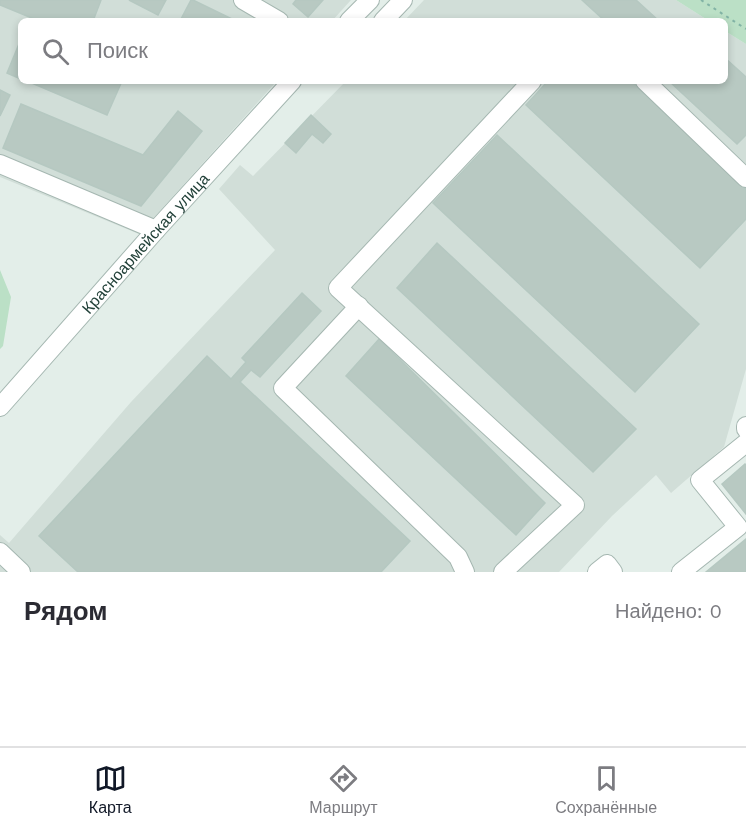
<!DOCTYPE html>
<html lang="ru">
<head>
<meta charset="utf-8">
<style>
  body { margin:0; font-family:"Work Sans",sans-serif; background:#f7f7f7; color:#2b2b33 }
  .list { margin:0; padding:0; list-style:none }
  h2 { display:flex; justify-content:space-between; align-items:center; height:78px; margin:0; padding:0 24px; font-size:26px }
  h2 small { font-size:20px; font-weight:400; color:#7c7c81 }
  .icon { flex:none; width:33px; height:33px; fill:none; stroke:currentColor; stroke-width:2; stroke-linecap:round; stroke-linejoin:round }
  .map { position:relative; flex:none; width:746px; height:572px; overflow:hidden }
  .search { position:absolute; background:#fff; box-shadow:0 3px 9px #0003; left:18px; right:18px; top:18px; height:66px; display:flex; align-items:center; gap:15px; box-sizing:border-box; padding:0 21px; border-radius:9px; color:#7c7c81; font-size:22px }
  .sheet { height:174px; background:#fff }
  nav { display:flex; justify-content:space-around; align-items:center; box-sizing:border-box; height:84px; border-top:2px solid #e1e1e2; background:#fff; font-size:16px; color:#7c7c81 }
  nav a { display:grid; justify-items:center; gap:3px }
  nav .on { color:#111827 }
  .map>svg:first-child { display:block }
  .built { fill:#d1ded8 }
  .green { fill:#bbe0c6 }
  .building { fill:#b8c9c2; stroke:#b5c8c1; stroke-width:1.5 }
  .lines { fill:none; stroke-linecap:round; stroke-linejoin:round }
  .minor-casing { stroke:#a5b7b1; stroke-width:20 }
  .path { stroke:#82b3a5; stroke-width:2; stroke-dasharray:3 4.5; stroke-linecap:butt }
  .minor { stroke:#fff; stroke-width:18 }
  .labels { text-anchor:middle; stroke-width:4.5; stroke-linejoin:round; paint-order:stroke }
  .street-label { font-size:16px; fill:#224139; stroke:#f4faf7 }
</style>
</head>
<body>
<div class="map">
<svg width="746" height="572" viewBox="0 0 746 572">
  <rect width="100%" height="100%" fill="#e3eee9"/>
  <path class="built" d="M0 0H351L332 21H21V81H277L139 234 0 177Z
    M424 0H676L709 21H404Z
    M725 31 746 44V369L724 447 671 493 656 475 612 516 559 572H0V535L9 543 131 402 275 250 219 189 240 165 253 176 346 81H725Z"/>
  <path class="green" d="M676 0H746V44L725 31V21H709Z
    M0 270 11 297 3 346 0 349Z"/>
  <path class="building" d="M0 0H101L93 21H39L0 5Z
    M129 0H166L158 15Z
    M191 0H193L236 21H180Z
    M296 0H323L308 17 293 4Z
    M582 0H636L659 21H605Z
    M21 39V79L7 73Z
    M725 58 746 77V135L737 144 669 81H725Z
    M27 81H122L107 115Z
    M548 81H631L746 189V219L700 268 526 105Z
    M0 90 10 95 0 116Z
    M21 104 143 155 178 111 202 131 141 206 3 148Z
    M311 115 331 134 323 143 312 134 296 153 285 143Z
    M497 135 699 324 635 392 433 203Z
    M437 243 636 429 593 472 397 288Z
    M302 293 321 311 260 377 251 370 240 382 410 541 381 572H78L39 536 207 356 231 379 246 362 242 358Z
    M379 339 545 503 516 535 346 376Z
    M745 464 746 465V514L722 484Z
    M746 539V572H706Z"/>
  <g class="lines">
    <defs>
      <g id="minor">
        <path d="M243 0 279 21"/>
        <path d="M349 21 370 0"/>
        <path d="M383 21 403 0"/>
        <path d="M645 81 746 178"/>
        <path d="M0 164 156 230"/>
        <path d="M359 306 283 388 458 557 465 572"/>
        <path id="s1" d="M0 407 156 230 292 81"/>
        <path d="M746 426V429"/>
        <path d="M0 552 21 572"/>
        <path d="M503 572 575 505 338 288 532 81"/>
        <path d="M597 572 607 564 613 572"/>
        <path d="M681 572 738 527 700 480 746 443"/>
      </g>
    </defs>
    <use href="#minor" class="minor-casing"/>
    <path class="path" d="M701 0 746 29"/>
    <use href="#minor" class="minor"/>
  </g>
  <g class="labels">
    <g class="street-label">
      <text dy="6" stroke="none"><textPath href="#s1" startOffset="219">Красноармейская улица</textPath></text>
    </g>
  </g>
</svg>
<div class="search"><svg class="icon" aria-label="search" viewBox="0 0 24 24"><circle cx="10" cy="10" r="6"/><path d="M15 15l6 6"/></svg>Поиск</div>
</div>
<section class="sheet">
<h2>Рядом<small>Найдено: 0</small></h2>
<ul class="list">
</ul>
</section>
<nav>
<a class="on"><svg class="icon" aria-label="map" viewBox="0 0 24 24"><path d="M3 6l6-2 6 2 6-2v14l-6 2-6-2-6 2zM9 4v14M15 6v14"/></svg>Карта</a>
<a><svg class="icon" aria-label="directions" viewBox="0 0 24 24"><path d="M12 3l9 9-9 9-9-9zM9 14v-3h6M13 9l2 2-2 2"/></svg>Маршрут</a>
<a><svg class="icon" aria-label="saved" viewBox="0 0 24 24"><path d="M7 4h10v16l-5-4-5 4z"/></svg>Сохранённые</a>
</nav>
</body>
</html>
